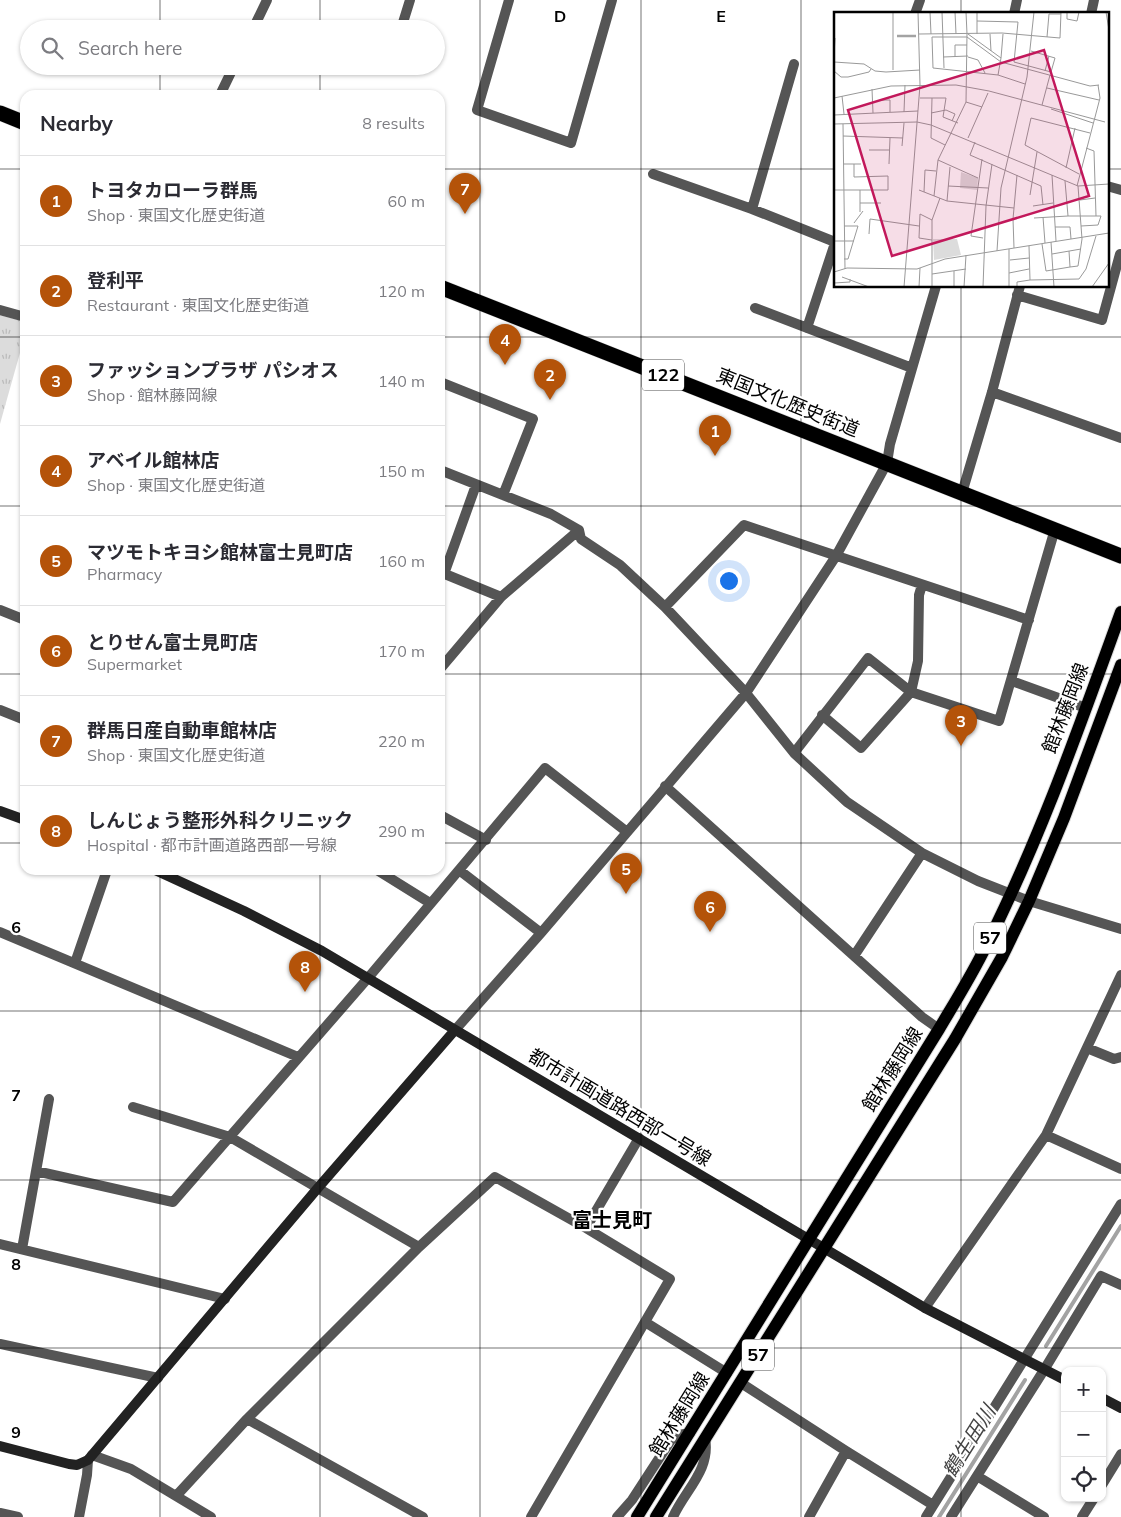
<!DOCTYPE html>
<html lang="en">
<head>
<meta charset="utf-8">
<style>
  body { margin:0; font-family:Mulish,"Noto Sans JP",sans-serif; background:#f7f7f7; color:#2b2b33 }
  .controls { position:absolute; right:15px; bottom:15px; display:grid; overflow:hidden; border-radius:10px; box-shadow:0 1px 4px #0004 }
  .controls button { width:45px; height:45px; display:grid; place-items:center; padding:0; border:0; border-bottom:1px solid #e1e1e2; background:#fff; color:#2b2b33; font:25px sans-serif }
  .you { position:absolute; left:728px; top:580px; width:18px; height:18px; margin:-12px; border:4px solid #fff; border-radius:50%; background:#1a73e8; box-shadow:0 0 0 8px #1a73e833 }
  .badge { display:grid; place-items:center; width:32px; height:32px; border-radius:50%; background:#b45309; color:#fff; font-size:16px; font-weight:700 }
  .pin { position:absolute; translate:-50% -41px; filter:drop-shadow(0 1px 2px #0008) }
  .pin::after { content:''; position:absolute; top:26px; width:18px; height:15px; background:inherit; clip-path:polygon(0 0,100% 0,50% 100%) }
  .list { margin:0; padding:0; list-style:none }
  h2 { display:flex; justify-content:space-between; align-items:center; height:65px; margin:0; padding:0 20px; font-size:21px }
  h2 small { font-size:16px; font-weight:400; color:#7c7c81 }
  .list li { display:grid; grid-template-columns:32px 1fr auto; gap:15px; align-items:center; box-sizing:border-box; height:90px; padding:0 20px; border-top:1px solid #e1e1e2 }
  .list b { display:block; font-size:19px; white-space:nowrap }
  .list p { margin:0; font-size:16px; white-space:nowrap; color:#7c7c81 }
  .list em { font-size:16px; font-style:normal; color:#7c7c81 }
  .icon { flex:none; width:28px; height:28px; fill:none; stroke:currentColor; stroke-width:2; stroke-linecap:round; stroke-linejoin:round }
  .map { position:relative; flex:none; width:1121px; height:1517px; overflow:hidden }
  .search { position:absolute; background:#fff; box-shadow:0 1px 4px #0004; left:20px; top:20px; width:425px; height:55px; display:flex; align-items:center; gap:12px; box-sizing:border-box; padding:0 18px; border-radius:28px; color:#7c7c81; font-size:19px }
  .panel { position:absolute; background:#fff; box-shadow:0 1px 4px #0004; left:20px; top:90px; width:425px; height:785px; border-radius:15px }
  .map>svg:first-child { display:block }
  .grass { fill:url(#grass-tufts) }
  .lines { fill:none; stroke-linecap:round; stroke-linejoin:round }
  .stream { stroke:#a3a3a3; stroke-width:4 }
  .primary-casing { stroke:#dbdbdb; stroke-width:14 }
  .highway-casing { stroke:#dbdbdb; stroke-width:16 }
  .street { stroke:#555; stroke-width:10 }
  .secondary { stroke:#222; stroke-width:10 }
  .primary { stroke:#000; stroke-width:12 }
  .highway { stroke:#000; stroke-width:15 }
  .grid { fill:none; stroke:#000; stroke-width:1; stroke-opacity:0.55 }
  .labels { text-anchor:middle; stroke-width:4.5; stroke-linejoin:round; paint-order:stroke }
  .shield { fill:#fff; stroke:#4c4c4c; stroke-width:1 }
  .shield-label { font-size:18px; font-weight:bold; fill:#000 }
  .street-label { font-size:19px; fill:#000; stroke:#fff }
  .neighbourhood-label { font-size:20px; font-weight:bold; fill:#000; stroke:#fff }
  .water-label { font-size:20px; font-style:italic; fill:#444; stroke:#fff }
  .inset-river { fill:none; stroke:#a3a3a3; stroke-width:2.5 }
  .inset-road { fill:none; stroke:#999; stroke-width:1 }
  .view { fill:#c2185b; fill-opacity:0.15; stroke:#c2185b; stroke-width:2.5 }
  .inset-edge { fill:none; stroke:#000; stroke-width:2.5 }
  .grid-label { font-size:16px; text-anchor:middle; font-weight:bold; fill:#000; stroke:#fff; stroke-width:4.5; stroke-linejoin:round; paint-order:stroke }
</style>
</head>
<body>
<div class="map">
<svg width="1121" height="1517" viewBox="0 0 1121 1517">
  <defs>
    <pattern id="grass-tufts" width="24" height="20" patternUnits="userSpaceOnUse" patternTransform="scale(1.25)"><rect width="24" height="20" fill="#dcdcdc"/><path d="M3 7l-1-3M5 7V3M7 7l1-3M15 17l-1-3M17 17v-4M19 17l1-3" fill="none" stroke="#bbb"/></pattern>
  </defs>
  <rect width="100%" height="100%" fill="#fff"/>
  <path class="grass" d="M0 315 25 322V335L0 424Z"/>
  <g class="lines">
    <path class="stream" d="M1046 1346 1121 1226
      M939 1517 1025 1380"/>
    <defs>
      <path id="primary" d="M637 1517 939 1029C955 1002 972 975 986 946 1040 839 1080 725 1121 612
        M656 1517 955 1039 1002 957 1029 901 1064 818 1121 665"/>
      <path id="highway" d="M0 113 25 123
        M440 287 1121 556"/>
    </defs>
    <use href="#primary" class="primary-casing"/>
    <use href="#highway" class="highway-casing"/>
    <path class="street" d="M509 0 477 110 571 143 612 0
      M915 14 920 0
      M1014 14 1017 0
      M1091 14 1094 0
      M253 29 267 0
      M401 29 410 0
      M220 95 234 66
      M653 174 752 209 835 242
      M1107 186 1121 190
      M752 209 794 64
      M1017 295 1102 320 1120 254
      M755 308 912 368
      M0 310 25 317
      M807 328 835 243
      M440 382 533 419 503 495
      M992 392 1121 438
      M440 470 551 514 579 530 581 539 620 565 665 607 746 693 794 753 847 802 922 853 978 881 1029 901 1121 929
      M962 493 992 392 1020 286
      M440 572 501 597
      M444 574 476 485
      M665 607 744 525 1029 620
      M0 610 25 620
      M440 669 501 597 579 530
      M1012 681 1086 708
      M0 710 25 720
      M822 715 861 748 911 692 918 661 919 595 922 585
      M794 753 868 658 911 692 999 721 1055 529
      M665 786 922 1017 939 1029
      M440 815 486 840
      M377 870 430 903
      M459 870 541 933
      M0 932 298 1057
      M854 956 922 853
      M75 963 107 870
      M455 1030 541 933 746 693 836 556 887 463 890 444 936 286
      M1087 1048 1114 1059 1121 1057
      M133 1107 230 1137 419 1247
      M1046 1135 1121 1169
      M36 1171 173 1202 368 978 545 768 627 832
      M586 1228 639 1138
      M0 1244 225 1299
      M22 1249 49 1099
      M925 1308 1046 1135 1121 975
      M645 1322 727 1373
      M0 1344 158 1378
      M741 1383 846 1451 933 1505
      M247 1419 423 1517
      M92 1455 131 1469 211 1517
      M977 1476 1044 1517
      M1102 1485 1121 1454
      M177 1495 247 1419 419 1247 495 1177 586 1228 670 1279 531 1517
      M0 1513 18 1517
      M79 1517 87 1475 88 1460
      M617 1517 632 1500 671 1440 679 1435 690 1433
      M673 1517C685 1490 711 1470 705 1438
      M809 1517 846 1451
      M926 1517 1121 1204
      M951 1517 1044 1370 1101 1276 1121 1285
      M1082 1517 1094 1498"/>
    <path class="secondary" d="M0 811 25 820
      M155 870 244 911 322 951 925 1308 1065 1380
      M1102 1398 1121 1408
      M0 1446 69 1464 77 1465 88 1460 317 1189 455 1030"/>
    <use href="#primary" class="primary"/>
    <use href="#highway" class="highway"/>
  </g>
  <path class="grid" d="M160 0V29M320 0V29M480 0V1517M641 0V1517M801 0V1517M961 0V14M160 66V95M320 66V95M0 169H25M440 169H835M1107 169H1121M961 286V1517M0 337H25M440 337H1121M0 506H25M440 506H1121M0 674H25M440 674H1121M0 843H25M440 843H1121M160 870V1517M320 870V1517M0 1011H1121M0 1180H1121M0 1348H1121"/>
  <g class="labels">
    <g class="shield">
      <rect x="642" y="359.5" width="42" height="31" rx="4"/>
      <rect x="974" y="922.5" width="32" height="31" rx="4"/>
      <rect x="742" y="1339.5" width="32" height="31" rx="4"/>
    </g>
    <g class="shield-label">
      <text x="663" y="381">122</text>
      <text x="990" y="944">57</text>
      <text x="758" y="1361">57</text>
    </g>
    <g class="street-label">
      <text transform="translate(788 402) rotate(22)" y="7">東国文化歴史街道</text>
      <text transform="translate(1065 708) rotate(-69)" y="7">館林藤岡線</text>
      <text transform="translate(892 1069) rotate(-58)" y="7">館林藤岡線</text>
      <text transform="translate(620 1107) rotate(31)" y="7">都市計画道路西部一号線</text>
      <text transform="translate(679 1414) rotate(-58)" y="7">館林藤岡線</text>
    </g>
    <g class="neighbourhood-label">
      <text x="612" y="1227">富士見町</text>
    </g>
    <g class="water-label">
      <text transform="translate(969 1441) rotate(-58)" y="7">鶴生田川</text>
    </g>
  </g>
  <g transform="translate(834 12)">
    <rect width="275" height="275" fill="#fff"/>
    <path d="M99 227H123L127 243 100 248Z" fill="#dcdcdc"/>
    <path d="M127 160 144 166 143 178 126 176Z" fill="#dcdcdc"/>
    <path class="inset-river" d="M63 24H82"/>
    <path class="inset-road" d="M59 0V58M96 0 97 22M108 0 110 56M121 0 122 22M132 0 133 22M143 0V22M233 0V7L243 9 245 0M272 0 275 18M143 9 184 10 180 50 217 60 221 46 197 39M85 22 168 21 226 26 227 0M134 22 167 46 164 63M156 22 157 39M213 25 215 2H227M0 44 1 26M109 45 134 44M121 45V33H133M134 45 144 48 151 61M167 46 169 22M0 50 30 52 41 59 52 60 86 58M0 59 7 65H14L35 60 37 57M211 59 215 44M191 72 164 63 99 56 98 25H133L167 50 256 74 265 73M213 76 265 88M38 77 39 101M8 84 10 102M0 86 57 74 122 73 155 79 271 110M86 86H112L109 105 124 111M98 86 97 126 111 133M47 88H56V100M132 90 148 95M208 93 216 63M217 97 259 111M70 100 71 73M97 101 112 98 121 102 118 109M0 103 84 99M0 112 83 110 97 113 244 174 248 227 244 254 236 255M9 112 11 257M9 124 69 126M134 126 154 81M141 130 136 143 207 174 209 193M68 134 70 111M35 138H55M148 147 137 224 149 226M104 148 144 166M9 152H27M55 152 56 126M232 156 241 116M245 162 191 133 197 106 256 121M218 163 222 229M114 174 154 176M243 174 266 86 264 73M244 174 275 172M0 178H54V164L20 165V152M26 178V200M85 178 113 189 180 196M90 180 91 158 102 159M196 183 203 140M100 184 104 148 132 90 133 22M246 188 261 186M113 189 116 155M26 191H47M199 194 219 191M234 204H262L260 139 252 136M209 205 211 231M200 206 234 204 231 169M98 208 86 202 85 226 98 228M20 211 29 199M10 214H24L14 247H10M247 214 264 213 267 204H262M221 215H236L237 227M35 222 36 207 85 214M0 229H20M217 230 220 275M208 232 212 259 236 255 235 239M195 234 196 268M180 236 179 207 183 163M163 239 167 176 193 65 200 0M218 242 247 237M176 248 195 246M120 259V275M0 260 13 256 83 257 111 247 275 221M175 261 195 257M98 262 132 257M8 265 35 275M0 271 16 270V267M70 275 86 73 84 0M85 275 86 256M98 275V208L106 186M130 275 132 243M149 275 152 194 158 152M175 275V237M183 275V270L196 268 245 267 252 257 262 224M258 275 275 251"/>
    <path class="view" d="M210 38 255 184 58 244 14 98Z"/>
    <rect width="275" height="275" class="inset-edge"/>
  </g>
  <g class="grid-label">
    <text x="560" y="22">D</text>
    <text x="721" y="22">E</text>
    <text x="16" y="933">6</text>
    <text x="16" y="1101">7</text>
    <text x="16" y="1270">8</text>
    <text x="16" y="1438">9</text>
  </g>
</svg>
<div class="controls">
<button>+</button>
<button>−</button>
<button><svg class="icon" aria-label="locate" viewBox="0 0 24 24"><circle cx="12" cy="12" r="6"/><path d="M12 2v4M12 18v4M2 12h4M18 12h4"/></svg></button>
</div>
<div class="you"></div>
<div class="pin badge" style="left:715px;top:456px">1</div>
<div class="pin badge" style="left:550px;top:400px">2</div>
<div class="pin badge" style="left:961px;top:746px">3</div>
<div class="pin badge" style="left:505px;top:365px">4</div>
<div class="pin badge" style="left:626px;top:894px">5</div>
<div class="pin badge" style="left:710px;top:932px">6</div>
<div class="pin badge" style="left:465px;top:214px">7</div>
<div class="pin badge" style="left:305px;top:992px">8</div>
<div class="search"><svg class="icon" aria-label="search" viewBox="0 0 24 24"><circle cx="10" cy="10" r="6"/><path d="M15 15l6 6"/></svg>Search here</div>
<section class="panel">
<h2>Nearby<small>8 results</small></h2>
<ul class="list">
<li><span class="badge">1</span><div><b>トヨタカローラ群馬</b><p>Shop · 東国文化歴史街道</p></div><em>60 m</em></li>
<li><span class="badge">2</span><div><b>登利平</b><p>Restaurant · 東国文化歴史街道</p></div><em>120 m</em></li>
<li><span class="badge">3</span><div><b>ファッションプラザ パシオス</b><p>Shop · 館林藤岡線</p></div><em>140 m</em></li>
<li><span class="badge">4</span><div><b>アベイル館林店</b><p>Shop · 東国文化歴史街道</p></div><em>150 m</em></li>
<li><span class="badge">5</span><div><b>マツモトキヨシ館林富士見町店</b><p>Pharmacy</p></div><em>160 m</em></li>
<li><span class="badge">6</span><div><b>とりせん富士見町店</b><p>Supermarket</p></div><em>170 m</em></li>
<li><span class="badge">7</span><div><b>群馬日産自動車館林店</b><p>Shop · 東国文化歴史街道</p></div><em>220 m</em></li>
<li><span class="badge">8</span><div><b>しんじょう整形外科クリニック</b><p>Hospital · 都市計画道路西部一号線</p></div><em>290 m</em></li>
</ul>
</section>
</div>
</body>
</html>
